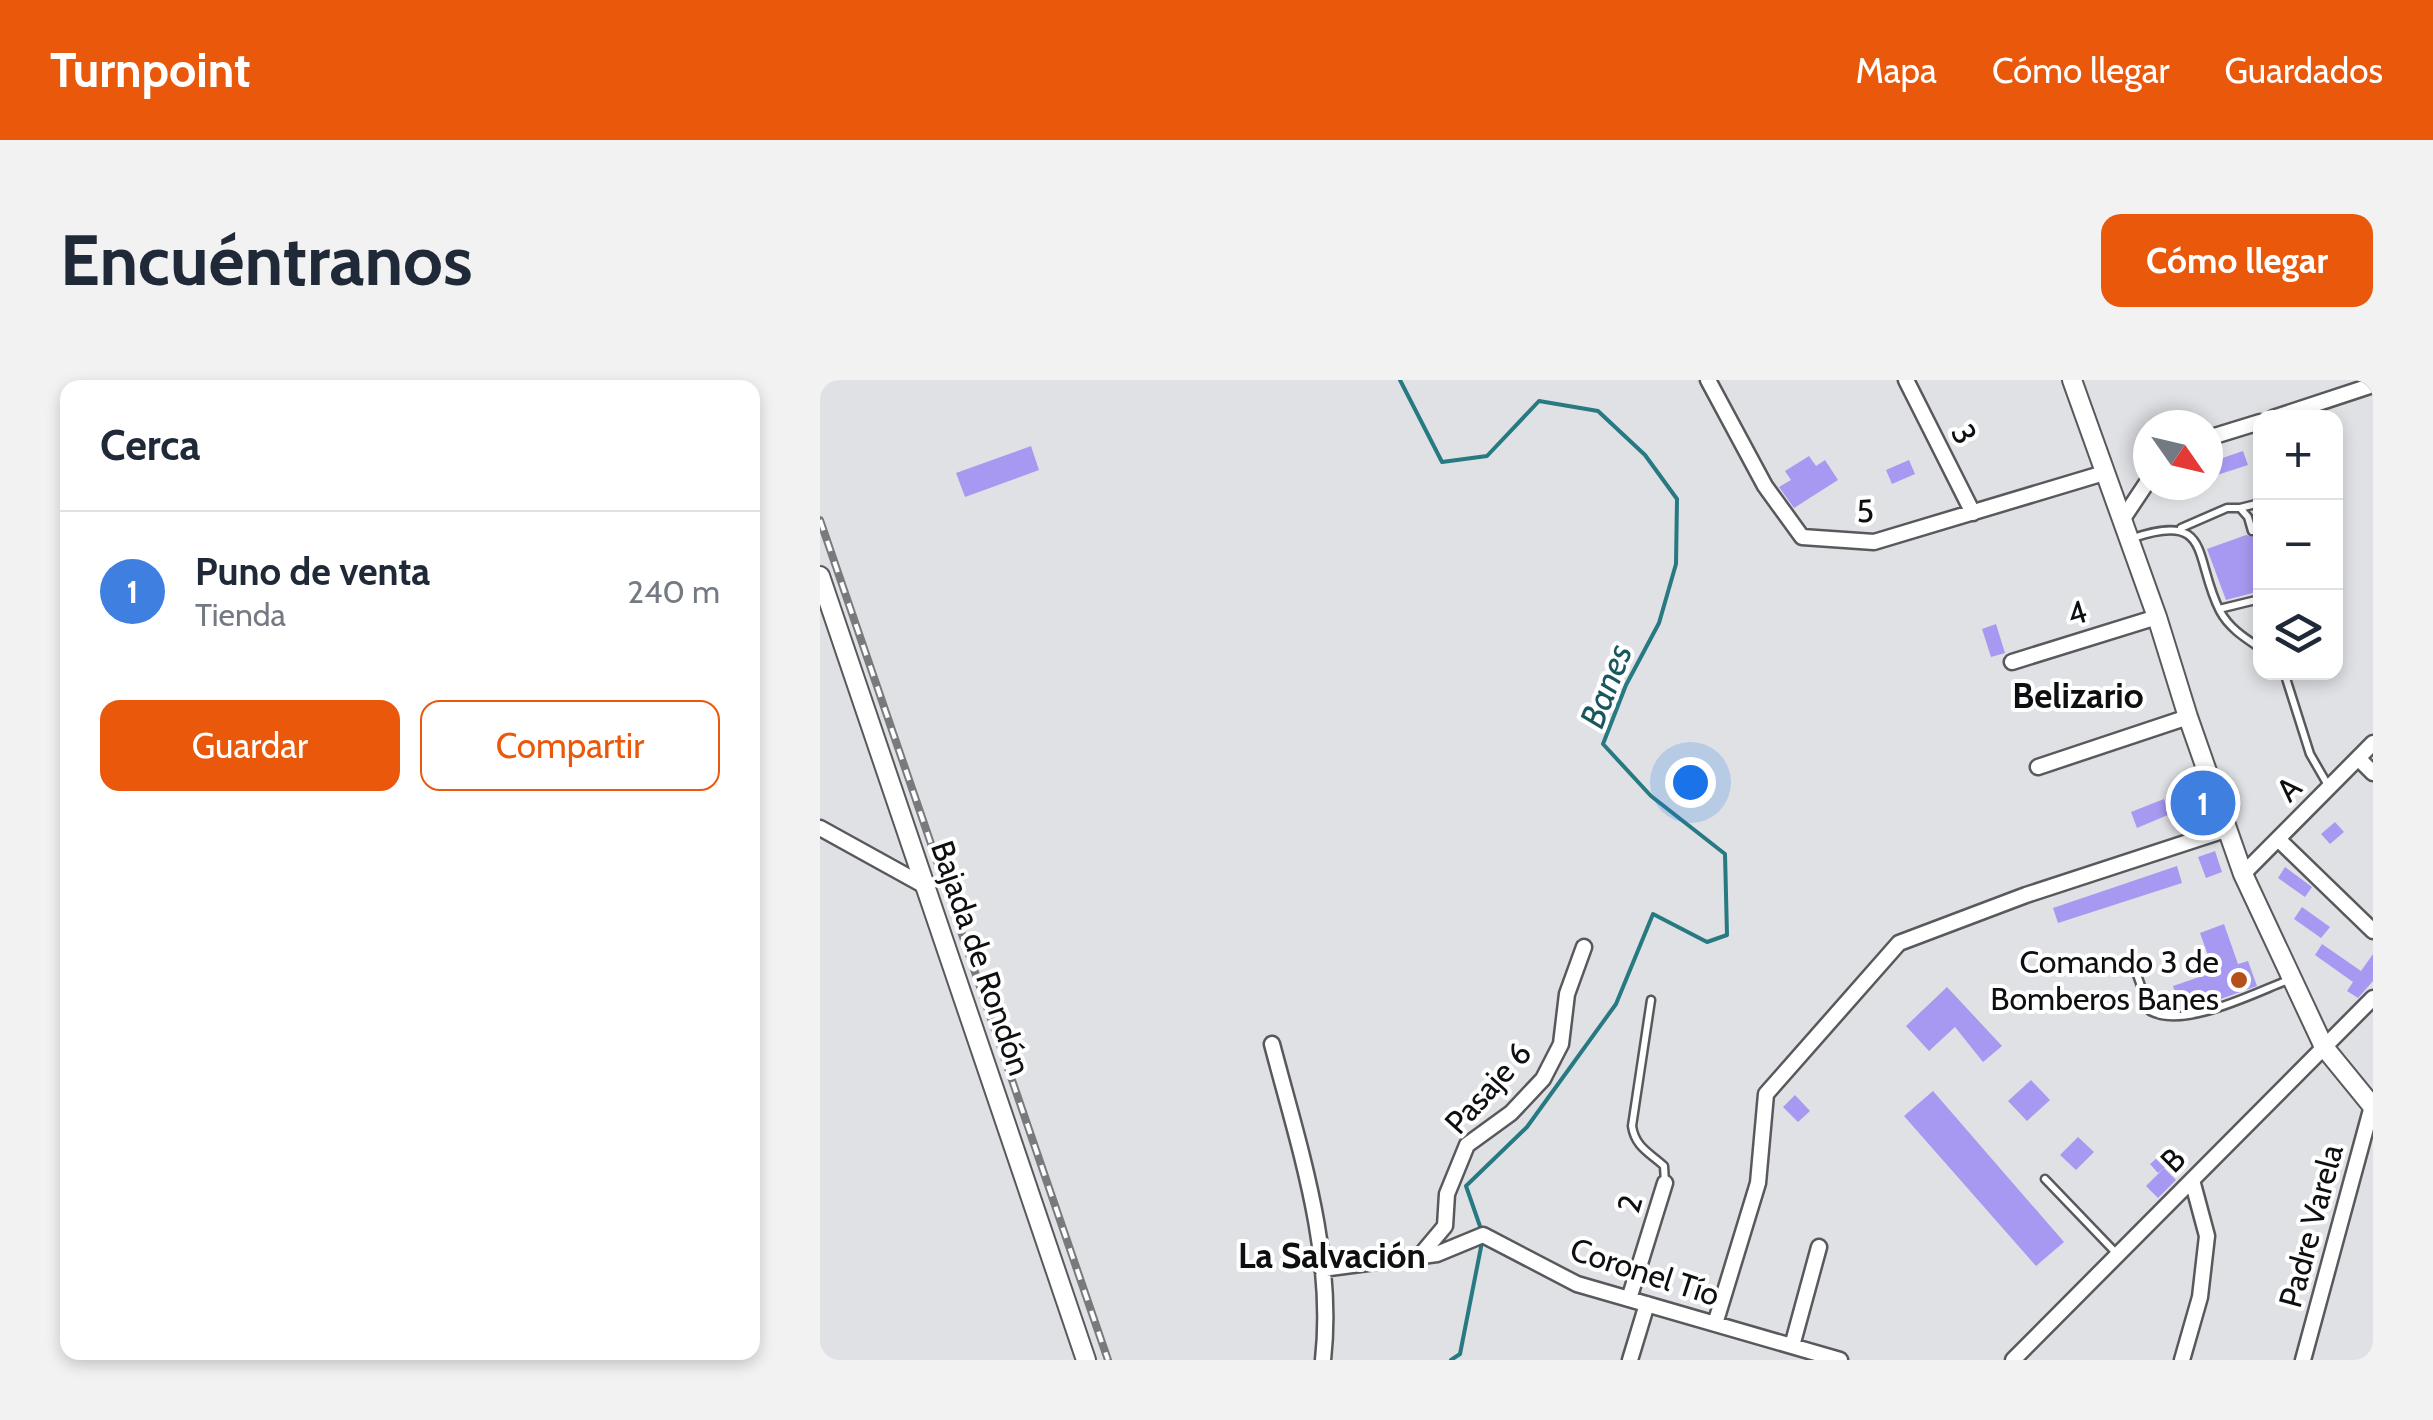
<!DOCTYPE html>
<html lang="es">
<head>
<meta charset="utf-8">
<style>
  body { margin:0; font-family:Cabin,sans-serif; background:#f2f2f3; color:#1f2937 }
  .controls { position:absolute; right:30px; top:30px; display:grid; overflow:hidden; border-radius:20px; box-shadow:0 5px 15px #0003 }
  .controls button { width:90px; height:90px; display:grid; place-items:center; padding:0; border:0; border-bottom:2px solid #e0e1e3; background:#fff; color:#1f2937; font:50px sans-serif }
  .compass { position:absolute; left:1313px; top:30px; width:90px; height:90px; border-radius:50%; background:#fff; box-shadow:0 5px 15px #0003; rotate:124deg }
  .you { position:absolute; left:870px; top:402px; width:35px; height:35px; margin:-25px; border:8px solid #fff; border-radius:50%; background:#1a73e8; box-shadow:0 0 0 15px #1a73e833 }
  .badge { display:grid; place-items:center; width:65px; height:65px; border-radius:50%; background:#ea580c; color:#fff; font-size:32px; font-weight:700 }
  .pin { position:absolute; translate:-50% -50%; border:5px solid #fff; box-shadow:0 2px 10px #0006 }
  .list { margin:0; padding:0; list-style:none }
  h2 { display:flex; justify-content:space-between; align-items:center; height:130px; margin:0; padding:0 40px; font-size:42px }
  h2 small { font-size:32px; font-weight:400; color:#747a83 }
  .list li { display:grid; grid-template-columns:65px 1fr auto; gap:30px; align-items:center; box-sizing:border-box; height:160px; padding:0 40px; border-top:2px solid #e0e1e3 }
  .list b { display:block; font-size:38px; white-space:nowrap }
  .list p { margin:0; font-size:32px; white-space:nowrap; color:#747a83 }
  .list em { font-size:32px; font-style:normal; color:#747a83 }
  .actions { display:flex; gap:20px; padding:30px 40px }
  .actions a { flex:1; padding:22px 0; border:2px solid #ea580c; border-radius:20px; text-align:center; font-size:35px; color:#ea580c }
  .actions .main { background:#ea580c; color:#fff }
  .icon { flex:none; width:55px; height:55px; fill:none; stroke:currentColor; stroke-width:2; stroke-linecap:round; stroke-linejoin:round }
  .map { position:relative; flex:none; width:1553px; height:980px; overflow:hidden; border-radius:20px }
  header { display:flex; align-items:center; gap:60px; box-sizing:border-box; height:140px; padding:0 50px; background:#ea580c; color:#fff }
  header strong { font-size:48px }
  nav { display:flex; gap:55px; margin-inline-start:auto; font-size:35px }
  .intro { display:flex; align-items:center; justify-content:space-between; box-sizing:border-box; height:240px; padding:0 60px }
  h1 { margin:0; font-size:70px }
  .button { padding:25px 45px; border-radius:20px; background:#ea580c; color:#fff; font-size:35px; font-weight:700 }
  main { display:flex; gap:60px; padding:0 60px }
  aside { flex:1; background:#fff; border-radius:20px; box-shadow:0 5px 15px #0003 }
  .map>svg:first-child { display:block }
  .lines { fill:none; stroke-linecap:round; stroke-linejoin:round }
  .stream { stroke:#277982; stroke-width:4 }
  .building { fill:#a799f1 }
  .service-casing { stroke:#58595c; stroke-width:11 }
  .minor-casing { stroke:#58595c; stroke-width:19 }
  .tertiary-casing { stroke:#58595c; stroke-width:22 }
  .service { stroke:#fff; stroke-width:6 }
  .minor { stroke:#fff; stroke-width:14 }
  .tertiary { stroke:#fff; stroke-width:18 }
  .rail-casing { stroke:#797a7c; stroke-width:8 }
  .rail { stroke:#fff; stroke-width:4; stroke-dasharray:11; stroke-linecap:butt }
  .poi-dot { fill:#b4501c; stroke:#fff; stroke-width:4 }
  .labels { text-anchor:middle; stroke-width:8; stroke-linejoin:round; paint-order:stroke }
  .street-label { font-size:32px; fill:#0e0f10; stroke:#fff }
  .poi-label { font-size:32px; fill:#0e0f10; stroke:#fff; text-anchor:end }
  .water-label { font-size:35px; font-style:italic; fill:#18575e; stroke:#fff }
  .neighbourhood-label { font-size:35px; font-weight:bold; fill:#0e0f10; stroke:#fff }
</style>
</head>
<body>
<header>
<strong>Turnpoint</strong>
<nav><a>Mapa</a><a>Cómo llegar</a><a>Guardados</a></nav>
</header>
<div class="intro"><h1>Encuéntranos</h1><a class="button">Cómo llegar</a></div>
<main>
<aside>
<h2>Cerca<small></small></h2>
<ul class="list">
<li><span class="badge" style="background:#3f7fe0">1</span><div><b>Puno de venta</b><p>Tienda</p></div><em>240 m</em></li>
</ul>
<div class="actions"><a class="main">Guardar</a><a>Compartir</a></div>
</aside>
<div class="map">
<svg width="1553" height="980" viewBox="0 0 1553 980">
  <rect width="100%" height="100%" fill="#dfe1e4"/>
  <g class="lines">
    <path class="stream" d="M580 0 622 82 667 76 719 21 778 31 825 75 857 119 856 184 839 243 806 305 783 364 831 416 905 474 907 555 887 562 833 534 796 624 707 747 646 806 662 852
      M631 980 640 974 662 862"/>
  </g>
  <path class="building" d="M211 66 219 90 145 117 136 93Z
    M1423 71 1428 85 1388 98V83Z
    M989 76 996 86 1005 80 1018 100 974 128 959 107 971 100 965 91Z
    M1089 80 1095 94 1072 104 1066 90Z
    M1439 150 1440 211 1406 220 1387 169 1426 155 1435 157Z
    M1176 244 1185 273 1171 277 1162 249Z
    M1344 419 1350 434 1317 448 1311 432Z
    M1515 442 1524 452 1510 464 1501 454Z
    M1395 471 1402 492 1386 498 1378 477Z
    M1357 486 1362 503 1238 543 1233 528Z
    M1465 487 1492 507 1485 517 1458 498Z
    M1482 527 1510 547 1501 558 1474 539Z
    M1404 544 1418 584 1428 581 1437 606 1398 620 1360 629 1353 606 1394 592 1380 553Z
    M1502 564 1541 591 1553 574V601L1538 618 1527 611 1533 602 1495 575Z
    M1127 607 1182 666 1163 682 1135 647 1109 671 1086 646Z
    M1211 700 1230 720 1207 741 1188 721Z
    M1113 711 1244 862 1216 886 1084 736Z
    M975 715 990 731 978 742 963 727Z
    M1258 757 1274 772 1256 790 1240 775Z
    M1350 767 1358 776 1338 793 1330 784Z
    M1344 788 1356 800 1338 818 1326 806Z"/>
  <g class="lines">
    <defs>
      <path id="service" d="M1420 128 1440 123
        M1361 148 1407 128H1420L1428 137 1432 151
        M1313 158C1393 131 1373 178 1400 231 1409 248 1425 258 1440 268
        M1399 229 1440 219
        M1464 292 1490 374 1509 407
        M1311 578 1330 631C1364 650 1436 612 1471 599
        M831 620 812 746C815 767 830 773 844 786L845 803
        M1225 799 1297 874"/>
      <path id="minor" d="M888 0 945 106 982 157 1054 162 1284 93
        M1086 0 1153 133
        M1453 38 1553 5
        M1388 58 1440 42
        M1302 140 1328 101
        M1192 282 1337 237
        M1538 378 1553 393
        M1218 387 1368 337
        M0 448 105 506
        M1458 459 1553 551
        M1423 494 1553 363
        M452 664C479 767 515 873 503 980
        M599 877 625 846 627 814 647 765 691 733 723 699 741 664 747 614 764 567
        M502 889 617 874 663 855 757 904 1020 980
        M809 919 845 803
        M895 944 938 803 946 714 1079 563 1206 515 1408 449
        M972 966 999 867
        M810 980 827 924
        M1193 980 1553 618
        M1362 980 1380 917 1387 856 1372 800
        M1483 980 1552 726"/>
      <path id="tertiary" d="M1252 0 1337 237 1368 337 1423 494 1504 667 1553 727
        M0 196 266 980"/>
    </defs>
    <use href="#service" class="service-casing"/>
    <use href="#minor" class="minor-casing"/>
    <use href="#tertiary" class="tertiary-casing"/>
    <use href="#service" class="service"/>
    <use href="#minor" class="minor"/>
    <use href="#tertiary" class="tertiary"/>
    <defs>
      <path id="rail" d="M0 140 288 980"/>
    </defs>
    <use href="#rail" class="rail-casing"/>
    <use href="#rail" class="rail"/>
  </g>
  <circle class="poi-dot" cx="1419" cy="600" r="10"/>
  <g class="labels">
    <g class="street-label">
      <text transform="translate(1144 54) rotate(63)" y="11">3</text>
      <text transform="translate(1045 131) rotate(-3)" y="11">5</text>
      <text transform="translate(1257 233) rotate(-17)" y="11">4</text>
      <text transform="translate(1469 409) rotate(-45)" y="11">A</text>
      <text transform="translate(161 578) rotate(71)" y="11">Bajada de Rondón</text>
      <text transform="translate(668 708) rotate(-48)" y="11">Pasaje 6</text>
      <text transform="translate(1353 780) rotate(-45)" y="11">B</text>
      <text transform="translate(810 824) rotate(-73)" y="11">2</text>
      <text transform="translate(1491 846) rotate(-75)" y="11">Padre Varela</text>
      <text transform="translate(825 892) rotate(18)" y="11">Coronel Tío</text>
    </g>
    <g class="poi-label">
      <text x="1399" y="593">Comando 3 de<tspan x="1399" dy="37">Bomberos Banes</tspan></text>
    </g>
    <g class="water-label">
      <text transform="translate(786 306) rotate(-69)" y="12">Banes</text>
    </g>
    <g class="neighbourhood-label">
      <text x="1258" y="328">Belizario</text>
      <text x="512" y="888">La Salvación</text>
    </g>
  </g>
</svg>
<div class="controls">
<button>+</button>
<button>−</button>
<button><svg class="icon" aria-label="layers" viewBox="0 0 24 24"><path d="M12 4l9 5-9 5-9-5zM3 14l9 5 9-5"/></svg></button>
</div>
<svg class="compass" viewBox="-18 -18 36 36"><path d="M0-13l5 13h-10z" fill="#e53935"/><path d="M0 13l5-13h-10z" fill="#747a83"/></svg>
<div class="you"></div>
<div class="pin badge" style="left:1383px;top:423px;background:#3f7fe0">1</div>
</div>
</main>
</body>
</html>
